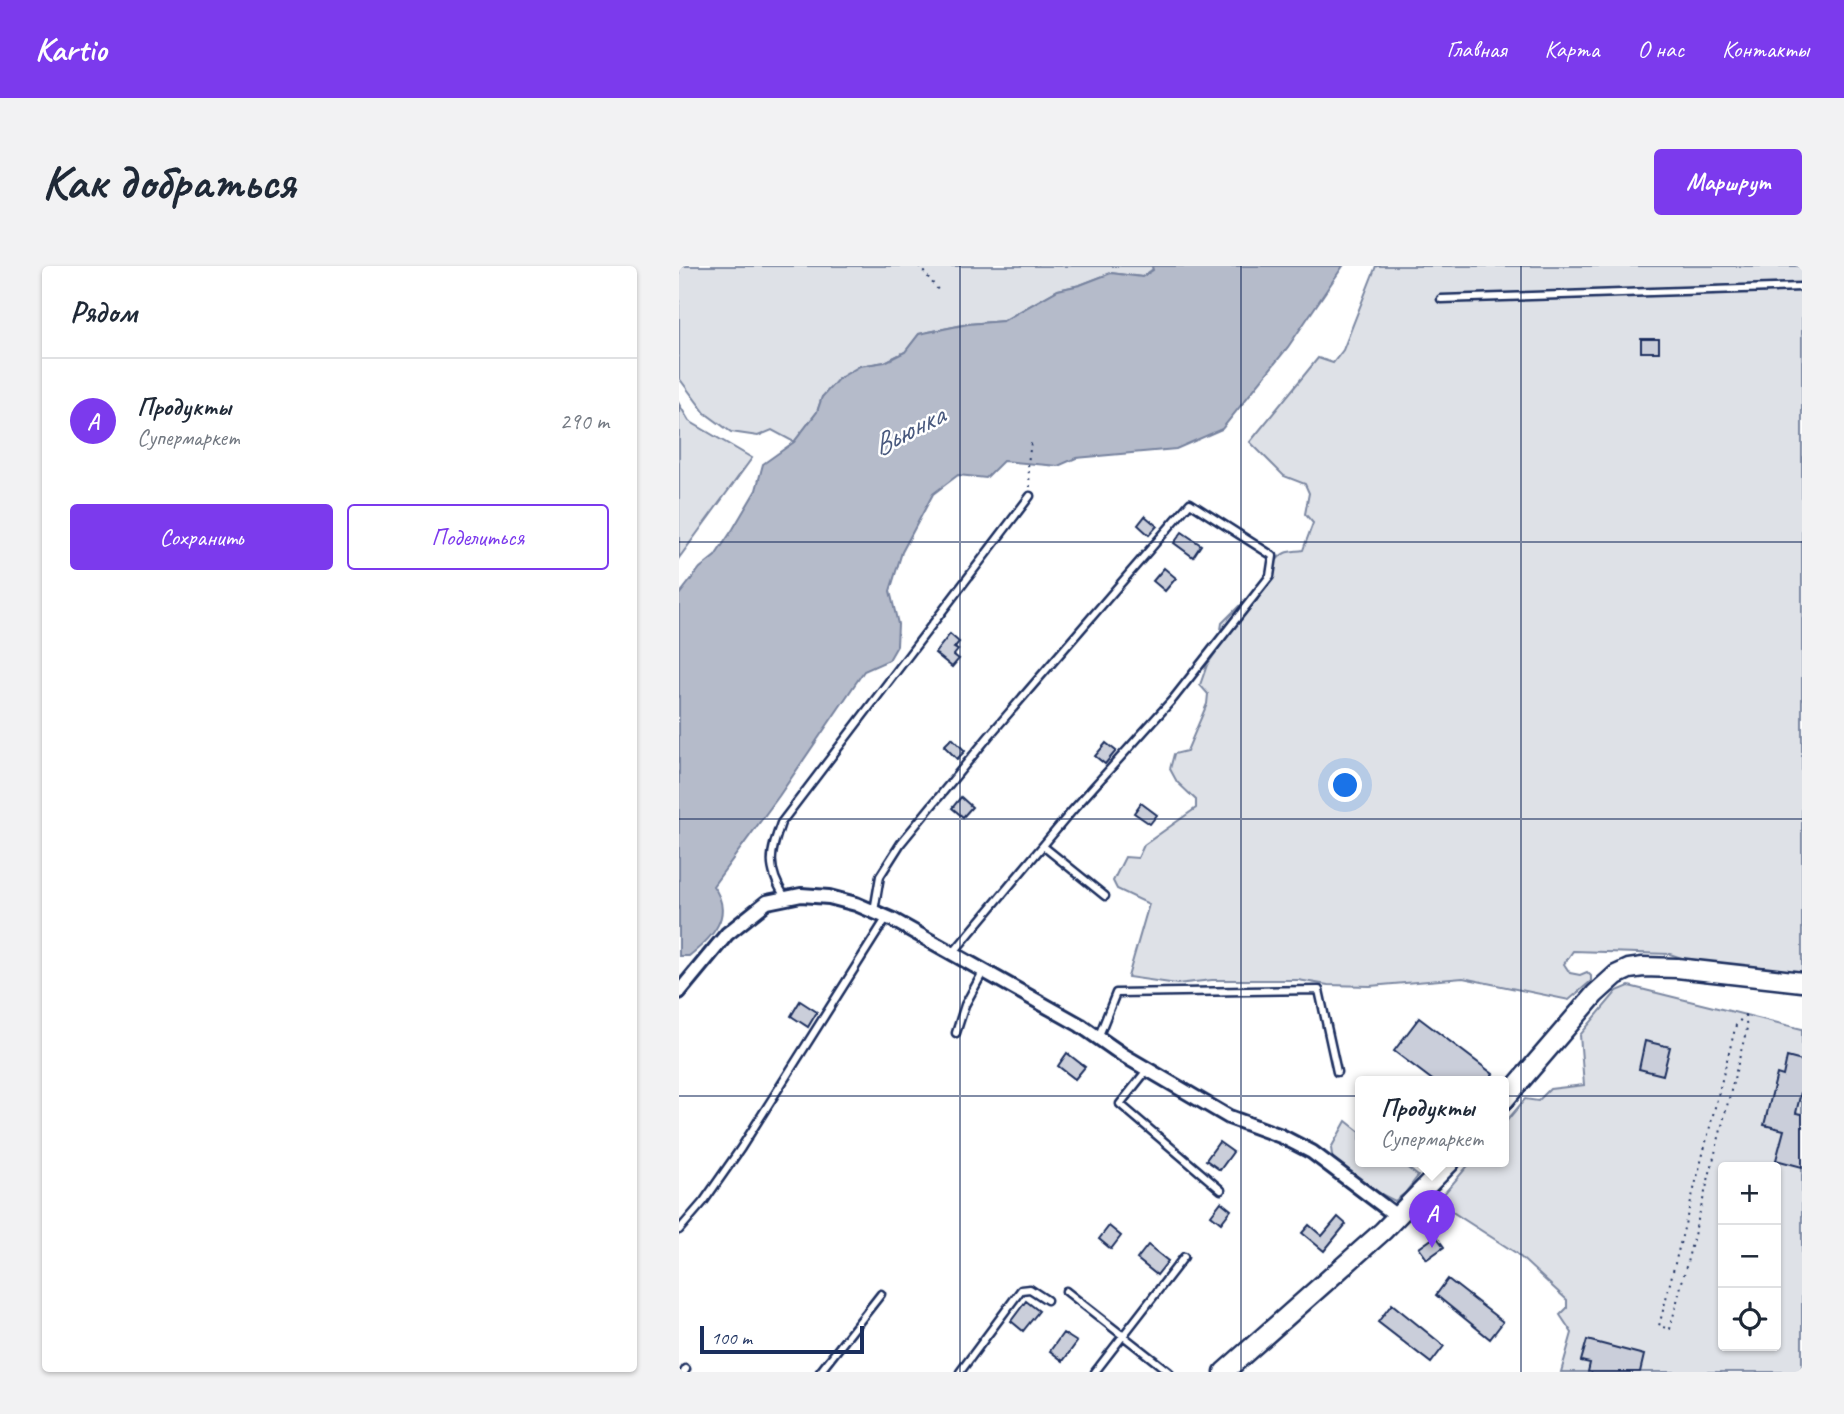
<!DOCTYPE html>
<html lang="ru">
<head>
<meta charset="utf-8">
<style>
  body { margin:0; font-family:Caveat,sans-serif; background:#f2f2f3; color:#1f2937 }
  .controls { position:absolute; right:21px; bottom:21px; display:grid; overflow:hidden; border-radius:7px; box-shadow:0 2px 5px #0004 }
  .controls button { width:63px; height:63px; display:grid; place-items:center; padding:0; border:0; border-bottom:2px solid #e0e1e3; background:#fff; color:#1f2937; font:35px sans-serif }
  .scale { position:absolute; left:21px; bottom:18px; width:164px; box-sizing:border-box; padding-left:7px; border:4px solid #1b2f5e; border-top:0; font-size:19px; line-height:24px; white-space:nowrap; color:#1b2f5e; -webkit-text-stroke:5px #fff; paint-order:stroke }
  .you { position:absolute; left:667px; top:520px; width:24px; height:24px; margin:-18px; border:5px solid #fff; border-radius:50%; background:#1a73e8; box-shadow:0 0 0 10px #1a73e833 }
  .badge { display:grid; place-items:center; width:46px; height:46px; border-radius:50%; background:#7c3aed; color:#fff; font-size:23px; font-weight:700 }
  .pin { position:absolute; translate:-50% -58px; filter:drop-shadow(0 2px 4px #0008) }
  .pin::after { content:''; position:absolute; top:37px; width:24px; height:21px; background:inherit; clip-path:polygon(0 0,100% 0,50% 100%) }
  .popup { position:absolute; left:676px; top:810px; width:154px; height:91px; box-sizing:border-box; display:grid; place-content:center; border-radius:7px; background:#fff; filter:drop-shadow(0 2px 5px #0005); font-size:23px; white-space:nowrap; color:#747a83 }
  .popup b { font-size:26px; color:#1f2937 }
  .popup::after { content:''; position:absolute; left:50%; top:100%; margin-left:-14px; border:14px solid transparent; border-top-color:#fff }
  .list { margin:0; padding:0; list-style:none }
  h2 { display:flex; justify-content:space-between; align-items:center; height:91px; margin:0; padding:0 28px; font-size:30px }
  h2 small { font-size:23px; font-weight:400; color:#747a83 }
  .list li { display:grid; grid-template-columns:46px 1fr auto; gap:21px; align-items:center; box-sizing:border-box; height:126px; padding:0 28px; border-top:2px solid #e0e1e3 }
  .list b { display:block; font-size:26px; white-space:nowrap }
  .list p { margin:0; font-size:23px; white-space:nowrap; color:#747a83 }
  .list em { font-size:23px; font-style:normal; color:#747a83 }
  .actions { display:flex; gap:14px; padding:21px 28px }
  .actions a { flex:1; padding:16px 0; border:2px solid #7c3aed; border-radius:7px; text-align:center; font-size:24px; color:#7c3aed }
  .actions .main { background:#7c3aed; color:#fff }
  .icon { flex:none; width:38px; height:38px; fill:none; stroke:currentColor; stroke-width:2; stroke-linecap:round; stroke-linejoin:round }
  .map { position:relative; flex:none; width:1123px; height:1106px; overflow:hidden; border-radius:7px }
  header { display:flex; align-items:center; gap:42px; box-sizing:border-box; height:98px; padding:0 35px; background:#7c3aed; color:#fff }
  header strong { font-size:33px }
  nav { display:flex; gap:38px; margin-inline-start:auto; font-size:24px }
  .intro { display:flex; align-items:center; justify-content:space-between; box-sizing:border-box; height:168px; padding:0 42px }
  h1 { margin:0; font-size:49px }
  .button { padding:18px 32px; border-radius:7px; background:#7c3aed; color:#fff; font-size:24px; font-weight:700 }
  main { display:flex; gap:42px; padding:0 42px }
  aside { flex:1; background:#fff; border-radius:7px; box-shadow:0 2px 5px #0004 }
  .map>svg:first-child { display:block }
  .green { fill:#dee1e7; stroke:#7c88a2; stroke-width:2; fill-rule:evenodd }
  .water { fill:#b5bbca; stroke:#77839f; stroke-width:2 }
  .building { fill:#caceda; stroke:#1b2f5e; stroke-width:2 }
  .lines { fill:none; stroke-linecap:round; stroke-linejoin:round }
  .service-casing { stroke:#1b2f5e; stroke-width:11 }
  .minor-casing { stroke:#1b2f5e; stroke-width:18 }
  .secondary-casing { stroke:#1b2f5e; stroke-width:23 }
  .path { stroke:#1b2f5e; stroke-width:2; stroke-dasharray:2 5; stroke-linecap:butt }
  .service { stroke:#fff; stroke-width:6 }
  .minor { stroke:#fff; stroke-width:12 }
  .secondary { stroke:#fff; stroke-width:18 }
  .grid { fill:none; stroke:#1b2f5e; stroke-width:2; stroke-opacity:0.55 }
  .labels { text-anchor:middle; stroke-width:5; stroke-linejoin:round; paint-order:stroke }
  .water-label { font-size:30px; font-style:italic; fill:#49597e; stroke:#fff }
</style>
</head>
<body>
<header>
<strong>Kartio</strong>
<nav><a>Главная</a><a>Карта</a><a>О нас</a><a>Контакты</a></nav>
</header>
<div class="intro"><h1>Как добраться</h1><a class="button">Маршрут</a></div>
<main>
<aside>
<h2>Рядом<small></small></h2>
<ul class="list">
<li><span class="badge">A</span><div><b>Продукты</b><p>Супермаркет</p></div><em>290 m</em></li>
</ul>
<div class="actions"><a class="main">Сохранить</a><a>Поделиться</a></div>
</aside>
<div class="map">
<svg width="1123" height="1106" viewBox="0 0 1123 1106">
  <rect width="100%" height="100%" fill="#fff"/>
  <filter id="ink" filterUnits="userSpaceOnUse"><feTurbulence type="fractalNoise" baseFrequency=".0143" numOctaves="2"/><feDisplacementMap in="SourceGraphic" scale="14" xChannelSelector="R" yChannelSelector="G"/><feConvolveMatrix kernelMatrix="1 2 1 2 8 2 1 2 1" color-interpolation-filters="sRGB"/></filter>
  <g filter="url(#ink)">
    <path class="green" d="M0 0H473L474 3 463 11 432 7 401 19 379 24 324 55 289 58 240 68 226 86 206 96 181 100 143 131 138 146 115 176 93 164 79 170 52 166 26 147 0 112Z
      M697 0H1123V708L1011 695 991 688 894 685 885 698 891 707 901 709 908 706 912 710V715L890 734 784 712 691 720 649 719 619 714H533L498 718 449 711 470 638 438 623 434 615 446 591 459 592 465 579 517 542V534L498 516 491 503 495 488 508 485 528 438 529 428 521 419 528 399 539 383 543 357 560 340 577 336C586 322 591 294 606 287 611 285 619 285 624 284L634 257 626 248 630 227 626 218 605 210 571 176 639 92 654 97 664 84Z
      M0 138 10 155 73 192 0 292Z
      M950 720 1123 763V1106H882L893 1067 881 1049 888 1042V1034L837 987 758 936 792 896H825V858L846 833 859 835 871 823 905 819 901 769 938 725ZM1044 901H1097V1080H1044Z
      M667 855 681 866V896H721L739 910 726 927 716 935 690 922 654 896 652 882Z"/>
    <path class="water" d="M473 0H664L609 81 543 163 497 183 397 192 379 200 324 195 307 212 279 209 254 228 223 286 211 325 219 358 218 380 210 394 185 405 100 530 34 620C56 649 33 672 10 690H0V329L21 302 36 290 54 263 77 224 84 198 115 176 138 146 143 131 159 113 181 100 206 96 226 86 240 68 289 58 324 55 379 24 401 19 432 7 463 11 474 4Z"/>
    <path class="building" d="M962 73H980V86H962Z
      M466 250 478 260 470 269 459 259Z
      M503 266 522 279 514 291 495 277Z
      M485 302 497 312 486 325 474 315Z
      M271 368 280 376 275 382 279 384 275 389 280 393 273 401 256 387Z
      M273 472 286 485 278 493 265 480Z
      M427 477 437 485 426 498 416 490Z
      M282 531 293 541 284 551 273 542Z
      M462 537 478 549 471 558 455 547Z
      M121 735 138 746 129 761 112 750Z
      M740 752 814 808 808 816H756L715 785Z
      M966 775 991 781 984 809 960 803Z
      M388 787 406 801 396 813 379 800Z
      M1108 791 1123 795V822L1117 847 1123 848V901L1097 894 1105 864 1085 859 1098 808 1104 810Z
      M540 876 554 886 541 904 527 894Z
      M542 936 552 944 542 957 532 949Z
      M659 951 667 958 645 985 623 967 630 959 643 970Z
      M430 960 442 970 432 983 420 973Z
      M757 970 765 981 748 993 740 982Z
      M469 979 489 995 478 1009 458 993Z
      M769 1013 824 1056 811 1073 757 1029Z
      M347 1035 360 1045 344 1065 332 1055Z
      M713 1038 765 1080 752 1097 699 1056Z
      M384 1067 398 1076 384 1095 371 1085Z
      M908 1074 965 1089 961 1106H909L911 1097 902 1095Z"/>
    <g class="lines">
      <defs>
        <path id="service" d="M762 33 1123 21
          M364 580 426 630
          M106 631C87 601 91 588 102 557L351 230
          M195 645 201 610 222 577 310 470 511 237 594 290 591 310 494 433 393 545 274 687
          M277 767 286 739 304 706
          M419 772 437 727 640 724 658 806
          M468 804 441 838 542 924
          M0 964 25 935 62 882 208 651
          M387 1025 490 1106
          M5 1106 7 1103
          M141 1106 202 1028
          M281 1106 342 1024 351 1023 368 1034
          M416 1106 505 991"/>
        <path id="minor" d="M0 726 48 668 88 636 122 629 150 631 177 638 214 654 401 759 444 789 550 851 602 870 633 886 719 951"/>
        <path id="secondary" d="M825 834 916 728 937 709 950 703 964 701 998 702 1123 716
          M545 1106 704 965 771 896"/>
      </defs>
      <use href="#service" class="service-casing"/>
      <use href="#minor" class="minor-casing"/>
      <use href="#secondary" class="secondary-casing"/>
      <path class="path" d="M240 0 260 25
        M351 221 349 197 352 177
        M1066 749 1068 762 991 1063 980 1060 1057 759Z"/>
      <use href="#service" class="service"/>
      <use href="#minor" class="minor"/>
      <use href="#secondary" class="secondary"/>
    </g>
  </g>
  <path class="grid" d="M281 0V1106M562 0V1106M842 0V1106M0 276H1123M0 553H1123M0 830H1123"/>
  <g class="labels">
    <g class="water-label">
      <text transform="translate(229 164) rotate(-27)" y="10">Вьюнка</text>
    </g>
  </g>
</svg>
<div class="controls">
<button>+</button>
<button>−</button>
<button><svg class="icon" aria-label="locate" viewBox="0 0 24 24"><circle cx="12" cy="12" r="6"/><path d="M12 2v4M12 18v4M2 12h4M18 12h4"/></svg></button>
</div>
<div class="scale">100 m</div>
<div class="you"></div>
<div class="pin badge" style="left:753px;top:982px">A</div>
<div class="popup"><b>Продукты</b>Супермаркет</div>
</div>
</main>
</body>
</html>
